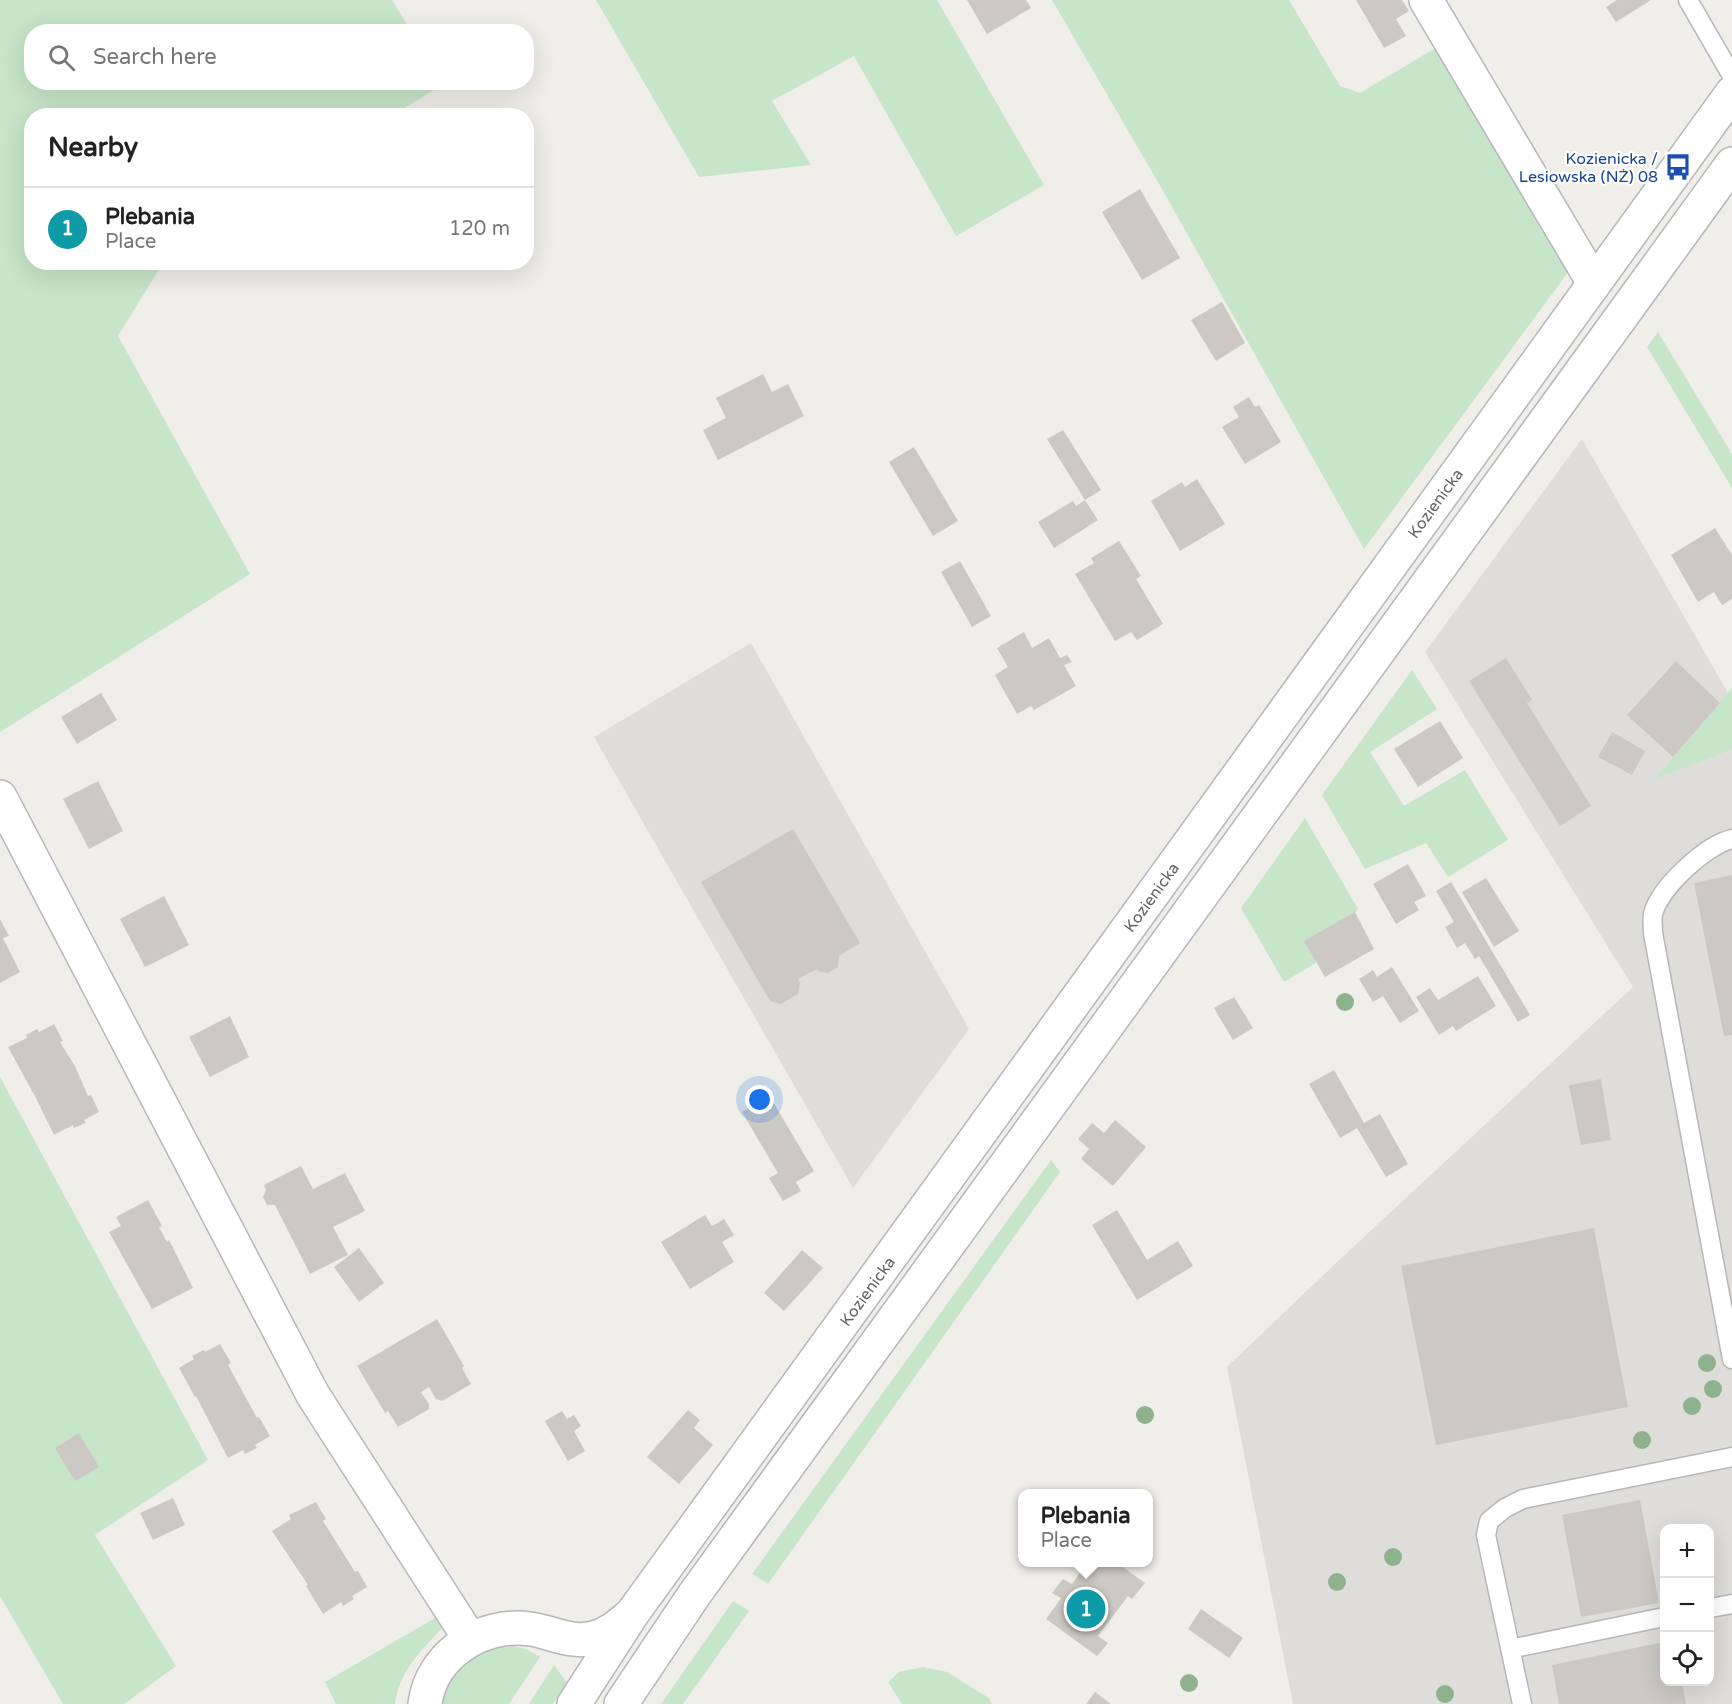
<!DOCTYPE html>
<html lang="en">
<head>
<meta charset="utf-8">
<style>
  body { margin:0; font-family:"Varela Round",sans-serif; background:#f2f2f2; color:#222 }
  .controls { position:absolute; right:18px; bottom:18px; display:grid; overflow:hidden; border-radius:12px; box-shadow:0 6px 24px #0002 }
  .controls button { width:54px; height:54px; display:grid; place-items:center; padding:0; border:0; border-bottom:2px solid #e0e0e0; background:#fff; color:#222; font:30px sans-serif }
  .you { position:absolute; left:760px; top:1100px; width:21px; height:21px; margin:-15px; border:4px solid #fff; border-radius:50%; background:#1a73e8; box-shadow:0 0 0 9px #1a73e833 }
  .badge { display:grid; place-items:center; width:39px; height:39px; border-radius:50%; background:#dc5242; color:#fff; font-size:20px; font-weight:700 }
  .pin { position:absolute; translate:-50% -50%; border:3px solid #fff; box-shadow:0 2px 6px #0006 }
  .popup { position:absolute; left:1018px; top:1489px; width:135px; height:78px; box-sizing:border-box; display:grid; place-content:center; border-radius:12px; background:#fff; filter:drop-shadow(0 2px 4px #0005); font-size:20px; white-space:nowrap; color:#767676 }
  .popup b { font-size:22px; color:#222 }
  .popup::after { content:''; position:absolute; left:50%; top:100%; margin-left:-12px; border:12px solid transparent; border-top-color:#fff }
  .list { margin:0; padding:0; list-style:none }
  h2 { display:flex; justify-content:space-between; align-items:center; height:78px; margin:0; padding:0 24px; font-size:26px }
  h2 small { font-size:20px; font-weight:400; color:#767676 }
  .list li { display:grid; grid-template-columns:39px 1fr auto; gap:18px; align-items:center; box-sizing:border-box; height:84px; padding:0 24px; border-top:2px solid #e0e0e0 }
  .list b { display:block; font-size:22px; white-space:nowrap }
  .list p { margin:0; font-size:20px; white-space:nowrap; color:#767676 }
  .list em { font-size:20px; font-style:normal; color:#767676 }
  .icon { flex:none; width:33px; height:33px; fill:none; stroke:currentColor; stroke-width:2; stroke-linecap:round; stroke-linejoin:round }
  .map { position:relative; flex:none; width:1732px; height:1704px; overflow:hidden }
  .search { position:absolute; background:#fff; box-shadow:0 6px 24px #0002; left:24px; top:24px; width:510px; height:66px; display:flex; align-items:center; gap:15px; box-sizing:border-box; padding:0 21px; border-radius:24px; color:#767676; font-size:22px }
  .panel { position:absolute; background:#fff; box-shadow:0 6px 24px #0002; left:24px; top:108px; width:510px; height:162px; border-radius:24px }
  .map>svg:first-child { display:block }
  .industrial { fill:#dfddda; fill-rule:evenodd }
  .green { fill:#c7e5c8 }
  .building { fill:#ccc9c4 }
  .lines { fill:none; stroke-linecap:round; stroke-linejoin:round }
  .service-casing { stroke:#b5b7bb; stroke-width:21 }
  .minor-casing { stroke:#b5b7bb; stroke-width:36 }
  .secondary-casing { stroke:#b4b6bb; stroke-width:36 }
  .service { stroke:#fff; stroke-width:18 }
  .minor { stroke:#fff; stroke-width:33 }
  .secondary { stroke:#fff; stroke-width:33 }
  .tree { fill:#8db28c }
  .labels { text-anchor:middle; stroke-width:4.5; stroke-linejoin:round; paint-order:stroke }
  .transit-label { font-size:16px; fill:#164399; stroke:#fff; text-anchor:end }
  .street-label { font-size:16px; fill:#5f6267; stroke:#fff }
</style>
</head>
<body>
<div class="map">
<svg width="1732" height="1704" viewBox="0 0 1732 1704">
  <rect width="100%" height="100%" fill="#f0eee8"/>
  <path class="industrial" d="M1582 439 1728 693 1655 778 1732 750V1704H1293L1227 1367 1337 1262 1633 987 1425 652ZM1664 1528H1710V1682H1664Z
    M751 643 969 1029 853 1188 594 737Z"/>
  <path class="green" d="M0 0H392L411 31 32 32V82H440L442 85 393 115 32 116V262L163 263 118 336 250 574 0 732Z
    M596 0H937L1044 185 956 236 854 56 772 101 811 165 699 177Z
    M1052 0H1289L1340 86 1360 93 1437 47 1572 267 1364 549 1162 189Z
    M1658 332 1732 454V488L1647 347Z
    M1412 670 1437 709 1370 752 1404 806 1465 770 1508 840 1448 877 1426 843 1365 869 1322 795Z
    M1732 688V750L1654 779Z
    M1305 818 1358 909 1317 962 1284 982 1241 908Z
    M0 1077 208 1460 95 1535 176 1666 124 1704H63L0 1596Z
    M1051 1160 1060 1172 768 1584 752 1574Z
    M733 1601 749 1611 683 1704H661Z
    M435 1618 442 1629C420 1651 399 1672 395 1704H336L325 1682Z
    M513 1646 526 1649 540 1657 509 1704H436L446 1680 468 1660 496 1647Z
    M554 1665 567 1683 553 1704H529Z
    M923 1667 947 1672 989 1698 992 1704H902L888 1682 899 1672Z"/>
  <path class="building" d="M967 0H1026L1031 8 987 34Z
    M1356 0H1402L1409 11 1396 19 1406 36 1384 48Z
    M1617 0H1651L1616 22 1606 7Z
    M1140 189 1180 258 1142 280 1102 212Z
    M1222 302 1245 343 1216 361 1191 320Z
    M763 374 772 392 788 384 804 416 718 460 703 430 726 418 716 398Z
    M1249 397 1255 407 1259 405 1281 442 1245 464 1222 427 1239 417 1233 407Z
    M1063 430 1101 490 1085 500 1047 439Z
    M914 447 958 521 933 536 889 462Z
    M1197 479 1225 524 1180 551 1151 501 1182 482 1185 487Z
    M1085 500 1098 520 1054 548 1038 522 1073 501 1076 506Z
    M1715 528 1732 555V599L1722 605 1714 592 1698 602 1671 555Z
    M1119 541 1141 576 1136 579 1163 624 1137 640 1131 632 1115 641 1075 574 1094 563 1091 558Z
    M960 561 991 616 972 627 941 572Z
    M1024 632 1032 648 1049 638 1060 658 1067 655 1072 662 1064 665 1076 686 1034 710 1031 706 1017 714 995 675 1008 667 997 648Z
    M1506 658 1532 700 1527 703 1591 806 1560 826 1469 681Z
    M1676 661 1720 703 1673 757 1627 715Z
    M101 693 117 720 77 744 61 717Z
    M1440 721 1463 758 1418 787 1394 749Z
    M1612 732 1645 751 1632 775 1598 757Z
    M98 781 123 831 89 849 63 799Z
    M793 829 860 943 839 956 838 967 828 973 818 971 817 969 798 979 800 983 798 994 781 1004 770 1001 701 882Z
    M1408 864 1426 896 1414 902 1419 910 1396 924 1373 884Z
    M1732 875V1035L1724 1036 1694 883Z
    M1486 878 1519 931 1494 947 1462 892Z
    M1451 882 1530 1015 1518 1022 1479 956 1475 959 1465 943 1457 948 1445 927 1454 922 1436 891Z
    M164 896 189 945 145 967 120 919Z
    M1355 912 1374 949 1325 977 1304 941Z
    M0 919 9 936 3 938 20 972 0 983Z
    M1392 967 1419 1011 1400 1023 1383 996 1373 1002 1359 979 1373 970 1377 977Z
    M1478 976 1496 1006 1456 1031 1453 1026 1439 1035 1416 997 1430 988 1438 1000Z
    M1234 997 1253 1028 1233 1040 1214 1008Z
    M230 1016 249 1057 210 1077 189 1037Z
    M54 1024 63 1041 60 1042 75 1066 88 1096 91 1095 99 1112 84 1120 86 1123 74 1128 73 1125 54 1135 33 1092 32 1093 31 1089 8 1047 27 1038 26 1035 37 1029 39 1032Z
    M1334 1070 1364 1123 1380 1114 1408 1164 1386 1177 1357 1128 1340 1138 1309 1084Z
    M1601 1079 1611 1140 1581 1145 1569 1085Z
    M769 1095 814 1171 796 1182 801 1191 783 1201 769 1178 778 1173 742 1112Z
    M1115 1120 1146 1147 1113 1186 1081 1159 1089 1149 1078 1139 1092 1123 1104 1133Z
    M301 1166 313 1189 345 1173 365 1211 333 1227 348 1255 310 1274 275 1205H267L263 1197 266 1190 264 1185Z
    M148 1200 162 1226 159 1227 167 1242 169 1240 193 1288 152 1309 109 1232 121 1226 116 1217Z
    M1117 1210 1147 1260 1178 1241 1193 1266 1137 1300 1092 1225Z
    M705 1215 712 1226 724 1219 734 1235 722 1242 734 1262 690 1289 661 1242Z
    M1594 1228 1628 1407 1436 1445 1401 1266Z
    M359 1248 384 1283 359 1302 334 1267Z
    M802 1250 823 1268 784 1311 764 1293Z
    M437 1319 464 1366 462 1368 471 1384 442 1401 436 1399 429 1387 421 1392 429 1404V1409L398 1427 388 1411 385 1413 357 1366Z
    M220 1344 231 1363 228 1365 257 1418 259 1417 270 1436 255 1445 257 1448 245 1454 243 1450 228 1458 196 1396 195 1397 179 1368 194 1359 192 1356 204 1350 205 1352Z
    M688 1410 700 1420 694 1428 713 1445 679 1484 647 1457Z
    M562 1411 567 1419 574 1415 581 1426 574 1431 585 1451 568 1461 545 1421Z
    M79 1433 99 1467 75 1481 55 1448Z
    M173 1498 185 1525 153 1540 140 1513Z
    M1640 1500 1659 1603 1581 1617 1562 1515Z
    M316 1502 326 1519 323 1521 355 1572 358 1571 367 1587 352 1596 354 1599 343 1606 341 1602 323 1614 306 1586 308 1585 272 1531 291 1519 289 1515Z
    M1087 1563H1117L1145 1583 1132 1599 1128 1596 1098 1636 1108 1643 1097 1656 1046 1619 1061 1598 1052 1593 1063 1579 1072 1584Z
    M1201 1609 1243 1638 1229 1658 1188 1629Z
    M1664 1642V1682H1682L1686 1704H1559L1552 1665Z
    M1095 1692 1111 1704H1086Z"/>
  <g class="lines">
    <defs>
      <path id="service" d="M1688 0 1732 76
        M1732 839C1706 845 1660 887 1653 914 1652 920 1653 927 1653 933L1732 1359
        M1710 1608 1732 1604
        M1510 1649 1664 1617
        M1522 1704 1486 1535 1489 1521 1505 1508 1523 1499 1732 1457"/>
      <path id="minor" d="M1426 0 1594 283
        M0 797 313 1395 470 1639
        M425 1704C431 1654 483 1622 530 1629 552 1632 571 1644 594 1638 610 1634 620 1624 632 1614"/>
      <path id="secondary" d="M574 1704 632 1614 1732 93
        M621 1704 694 1595 1732 164"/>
    </defs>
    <use href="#service" class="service-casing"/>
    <use href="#minor" class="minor-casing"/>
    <use href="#secondary" class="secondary-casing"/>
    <use href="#service" class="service"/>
    <use href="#minor" class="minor"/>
    <use href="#secondary" class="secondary"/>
  </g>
  <g class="tree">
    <circle cx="1345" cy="1002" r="9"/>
    <circle cx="1707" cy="1363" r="9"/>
    <circle cx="1713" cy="1389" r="9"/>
    <circle cx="1692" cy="1406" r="9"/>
    <circle cx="1145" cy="1415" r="9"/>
    <circle cx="1642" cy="1440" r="9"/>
    <circle cx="1393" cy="1557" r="9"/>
    <circle cx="1337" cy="1582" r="9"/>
    <circle cx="1189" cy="1683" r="9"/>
    <circle cx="1445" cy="1694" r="9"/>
  </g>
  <defs>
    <symbol id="bus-bare" viewBox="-9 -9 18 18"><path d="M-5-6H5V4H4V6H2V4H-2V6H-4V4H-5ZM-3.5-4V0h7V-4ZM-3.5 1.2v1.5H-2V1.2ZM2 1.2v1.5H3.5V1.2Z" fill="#1a4fb4" stroke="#fff" stroke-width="2.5" paint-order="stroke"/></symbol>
  </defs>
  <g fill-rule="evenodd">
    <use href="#bus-bare" x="1659" y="148" width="38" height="38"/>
  </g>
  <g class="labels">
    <g class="transit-label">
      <text x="1658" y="164">Kozienicka /<tspan x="1658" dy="18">Lesiowska (NŻ) 08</tspan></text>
    </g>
    <g class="street-label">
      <text transform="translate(1435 503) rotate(-54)" y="6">Kozienicka</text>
      <text transform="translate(1151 897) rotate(-54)" y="6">Kozienicka</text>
      <text transform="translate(867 1291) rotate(-54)" y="6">Kozienicka</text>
    </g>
  </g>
</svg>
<div class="controls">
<button>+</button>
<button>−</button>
<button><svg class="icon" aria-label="locate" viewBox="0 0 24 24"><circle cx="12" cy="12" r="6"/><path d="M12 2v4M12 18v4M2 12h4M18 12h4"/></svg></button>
</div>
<div class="you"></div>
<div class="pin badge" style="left:1086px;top:1609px;background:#0f9aa8">1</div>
<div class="popup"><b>Plebania</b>Place</div>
<div class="search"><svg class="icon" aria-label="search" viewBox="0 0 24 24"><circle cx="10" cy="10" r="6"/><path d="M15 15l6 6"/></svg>Search here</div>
<section class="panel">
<h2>Nearby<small></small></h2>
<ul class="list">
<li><span class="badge" style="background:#0f9aa8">1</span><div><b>Plebania</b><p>Place</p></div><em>120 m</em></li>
</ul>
</section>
</div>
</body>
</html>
